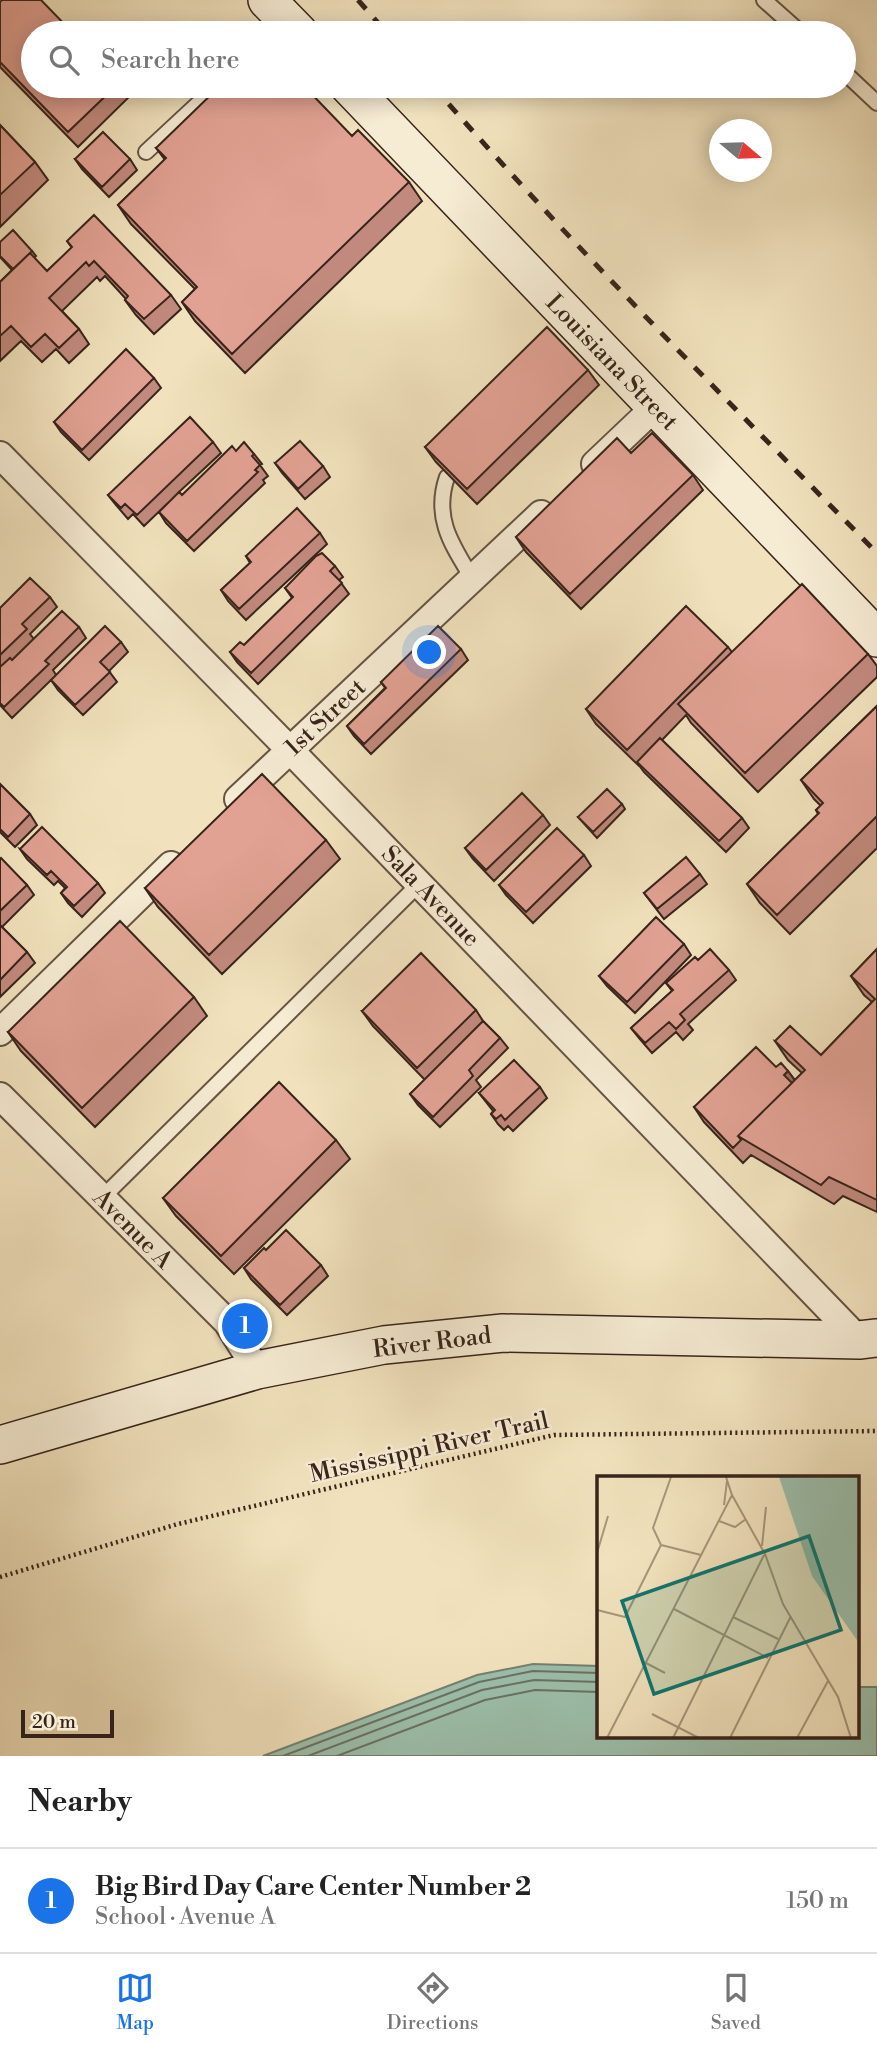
<!DOCTYPE html>
<html lang="en">
<head>
<meta charset="utf-8">
<style>
  body { margin:0; font-family:"Libre Bodoni",serif; background:#f2f2f2; color:#222 }
  .compass { position:absolute; left:709px; top:119px; width:63px; height:63px; border-radius:50%; background:#fff; box-shadow:0 4px 18px #0003; rotate:109deg }
  .scale { position:absolute; left:21px; bottom:18px; width:93px; box-sizing:border-box; padding-left:7px; border:4px solid #38241b; border-top:0; font-size:19px; line-height:24px; white-space:nowrap; color:#38241b; -webkit-text-stroke:5px #f6ecd4; paint-order:stroke }
  .you { position:absolute; left:430px; top:653px; width:24px; height:24px; margin:-18px; border:5px solid #fff; border-radius:50%; background:#1a73e8; box-shadow:0 0 0 10px #1a73e833 }
  .badge { display:grid; place-items:center; width:46px; height:46px; border-radius:50%; background:#1a73e8; color:#fff; font-size:23px; font-weight:700 }
  .pin { position:absolute; translate:-50% -50%; border:4px solid #fff; box-shadow:0 2px 7px #0006 }
  .list { margin:0; padding:0; list-style:none }
  h2 { display:flex; justify-content:space-between; align-items:center; height:91px; margin:0; padding:0 28px; font-size:30px }
  h2 small { font-size:23px; font-weight:400; color:#767676 }
  .list li { display:grid; grid-template-columns:46px 1fr auto; gap:21px; align-items:center; box-sizing:border-box; height:105px; padding:0 28px; border-top:2px solid #e0e0e0 }
  .list b { display:block; font-size:26px; white-space:nowrap }
  .list p { margin:0; font-size:23px; white-space:nowrap; color:#767676 }
  .list em { font-size:23px; font-style:normal; color:#767676 }
  .icon { flex:none; width:38px; height:38px; fill:none; stroke:currentColor; stroke-width:2; stroke-linecap:round; stroke-linejoin:round }
  .map { position:relative; flex:none; width:877px; height:1756px; overflow:hidden }
  .search { position:absolute; background:#fff; box-shadow:0 4px 18px #0003; left:21px; right:21px; top:21px; height:77px; display:flex; align-items:center; gap:18px; box-sizing:border-box; padding:0 24px; border-radius:38px; color:#767676; font-size:26px }
  .sheet { height:196px; background:#fff }
  nav { display:flex; justify-content:space-around; align-items:center; box-sizing:border-box; height:98px; border-top:2px solid #e0e0e0; background:#fff; font-size:19px; color:#767676 }
  nav a { display:grid; justify-items:center; gap:4px }
  nav .on { color:#1a73e8 }
  .map>svg:first-child { display:block }
  .water { fill:#9cbfab; stroke:#748171; stroke-width:2 }
  .lines { fill:none; stroke-linecap:round; stroke-linejoin:round }
  .shore { stroke:#6a7263; stroke-width:2 }
  .lane-casing { stroke:#665444; stroke-width:18 }
  .street-casing { stroke:#665444; stroke-width:30 }
  .secondary-casing { stroke:#38241b; stroke-width:40 }
  .path { stroke:#38241b; stroke-width:4.5; stroke-dasharray:2 3.5; stroke-linecap:butt }
  .lane { stroke:#f6ecd4; stroke-width:14 }
  .street { stroke:#f6ecd4; stroke-width:26 }
  .secondary { stroke:#f6ecd4; stroke-width:37 }
  .rail { stroke:#38241b; stroke-width:5; stroke-dasharray:12 12; stroke-linecap:butt }
  .wall { fill:#c28a7e; stroke:#38241b; stroke-width:2 }
  .shaded-wall { fill:#9e7167; stroke:#38241b; stroke-width:2 }
  .building { fill:#e1a193; stroke:#38241b; stroke-width:2 }
  .labels { text-anchor:middle; stroke-width:5; stroke-linejoin:round; paint-order:stroke }
  .street-label { font-size:24px; fill:#38241b; stroke:#f6ecd4 }
  .inset-road { fill:none; stroke:#a7967c; stroke-width:2 }
  .view { fill:#0f766e; fill-opacity:0.15; stroke:#0f766e; stroke-width:3.5 }
  .inset-edge { fill:none; stroke:#38241b; stroke-width:3.5 }
</style>
</head>
<body>
<div class="map">
<svg width="877" height="1756" viewBox="0 0 877 1756">
  <rect width="100%" height="100%" fill="#f1e2bd"/>
  <filter id="stains"><feTurbulence type="fractalNoise" baseFrequency=".00286" numOctaves="4"/><feColorMatrix values="0 0 0 0 .2 0 0 0 0 .09 0 0 0 0 .02 0 0 0 .5 -.17"/></filter>
  <radialGradient id="worn" r=".72"><stop offset=".6" stop-color="#630" stop-opacity="0"/><stop offset="1" stop-color="#630" stop-opacity=".3"/></radialGradient>
  <path class="water" d="M533 1664 599 1666V1737H858V1687H877V1756H263L477 1675Z"/>
  <g class="lines">
    <path class="shore" d="M283 1756 479 1682 533 1671 599 1673
      M308 1756 482 1690 534 1680 599 1682
      M337 1756 485 1700 535 1690 599 1692"/>
    <defs>
      <path id="lane" d="M764 0 801 33
        M844 72 877 103
        M146 152 217 86
        M447 477C433 518 452 545 472 578
        M102 1198 419 884"/>
      <path id="street" d="M0 455 289 749 859 1340
        M595 464 655 407
        M238 799 541 514
        M0 1032 171 865
        M0 1096 227 1322 257 1370"/>
      <path id="secondary" d="M267 0 299 33
        M349 86 877 638
        M0 1445 257 1370 384 1345 503 1333 859 1340 877 1338"/>
    </defs>
    <use href="#lane" class="lane-casing"/>
    <use href="#street" class="street-casing"/>
    <use href="#secondary" class="secondary-casing"/>
    <path class="path" d="M0 1577 178 1524 554 1435 877 1431"/>
    <use href="#lane" class="lane"/>
    <use href="#street" class="street"/>
    <use href="#secondary" class="secondary"/>
    <path class="rail" d="M358 0 387 33
      M433 86C574 248 727 400 877 553"/>
  </g>
  <path class="wall" d="M0 2 33 86H123L130 96 78 147 0 67Z
    M0 125 35 162 48 180 0 227Z
    M352 136 409 182 422 201 245 373 195 321 182 302 195 289 131 224 118 205 165 160 156 148Z
    M75 159H130L137 170 109 197 82 169Z
    M67 241 171 295 181 309 154 334 136 315 125 300 126 299 105 276 100 281 97 277 62 311 79 329 89 344 69 363 56 349 42 362 21 341 0 361V282L12 270 0 257V242L32 251 36 256 34 258 47 271 72 248Z
    M588 370 599 385 477 504 436 462 425 447Z
    M154 378 161 388 89 460 61 432 54 422Z
    M213 442 221 453 179 492 182 495 236 451 254 454 262 464 260 465 268 476 263 480 265 483 194 551 166 523 159 512 168 503 144 526 133 514 128 519 116 505 108 495Z
    M631 453 693 475 703 490 581 609 526 552 516 537Z
    M275 463 323 466 330 477 305 499 282 473Z
    M320 533 327 544 246 620 228 601 221 590 250 563 246 556Z
    M335 566 343 577 339 580 349 594 258 684 237 662 230 652 244 645 292 598 285 588Z
    M50 597 57 607 30 634 34 639 79 627 86 638 53 670 56 675 121 642 128 652 109 671 117 682 83 715 58 690 51 680 12 718 0 705V608Z
    M728 647 732 652 868 654 877 666V677L758 792 691 723 686 715 662 740 742 818 749 828 726 852 644 772 638 764V765L596 724 586 709Z
    M461 649 468 660 371 754 354 736 347 726 385 688 381 682Z
    M877 706V848L790 934 760 903 747 884 818 814 816 810 821 806 814 799 801 780Z
    M0 784 30 814 37 825 15 847 0 832Z
    M622 804 625 809 597 838 578 817Z
    M543 815 550 825 494 881 473 859 465 848Z
    M326 840 340 859 222 974 158 907 145 888Z
    M20 849 98 883 105 893 82 917 68 903 61 893 65 888 58 881 54 885 27 859Z
    M584 855 591 866 533 923 506 895 499 885Z
    M0 859 27 885 34 895 2 927 27 952 35 963 0 997Z
    M700 874 707 884 664 919 644 893Z
    M684 944 691 955 635 1013 607 986 599 976Z
    M877 949V1212L843 1196 834 1204 751 1155 743 1163 704 1122 694 1107 776 1067 788 1071 795 1080 802 1073 788 1060 775 1041 821 1055 872 1002 864 995 851 976Z
    M698 960 729 970 736 980 688 1024 693 1030 683 1040 676 1032 652 1053 639 1038 631 1028 672 991 666 983Z
    M194 997 207 1016 95 1127 21 1051 8 1032Z
    M476 1010 483 1021 500 1038 508 1048 476 1080 481 1087 440 1127 418 1105 410 1094 425 1080 373 1026 362 1011Z
    M540 1087 547 1098 513 1131 508 1126 504 1130 498 1124 491 1114 493 1111 479 1093Z
    M336 1140 350 1159 234 1274 176 1216 163 1198Z
    M266 1250 321 1265 328 1276 287 1315 251 1279 244 1268Z"/>
  <path class="shaded-wall" d="M788 1071 798 1085 794 1088 784 1075Z"/>
  <path class="building" d="M2 0H41L73 33H33V86H116L68 132 0 62V2Z
    M220 86H304L352 136 358 130 409 182 232 354 182 302 197 287 118 205 166 158 156 148Z
    M0 125 35 162 0 195Z
    M103 132 130 159 102 187 75 159Z
    M94 215 171 295 144 319 125 300 128 296 94 261 89 266 86 262 49 298 79 329 59 348 45 334 31 347 11 326 0 336V282L30 253 47 271 72 247 67 241Z
    M13 230 32 251 13 269 0 256V242Z
    M547 327 588 370 467 489 425 447Z
    M126 349 154 378 82 450 54 422Z
    M190 417 213 442 137 515 125 504 121 508 108 495Z
    M652 433 693 475 570 594 516 537 617 438 631 453Z
    M300 441 323 466 298 489 275 463Z
    M244 442 254 454 252 456 260 465 255 470 258 472 187 541 159 512 179 492 182 495 232 446 236 451Z
    M297 508 320 533 239 609 221 590 251 562 246 556Z
    M322 553 335 566 330 571 342 583 251 673 230 652 240 642 244 645 293 597 285 588 316 556Z
    M30 578 50 597 22 624 27 629 0 655V608Z
    M802 584 868 654 745 773 678 704Z
    M686 606 728 647 627 750 586 709Z
    M62 611 79 627 45 661 49 664 4 707 0 703V667L10 658 12 660Z
    M105 626 121 642 100 662 110 672 75 705 51 680Z
    M438 626 461 649 364 744 347 726 386 688 381 682Z
    M877 706V816L777 915 747 884 819 813 816 810 823 803 801 780Z
    M660 738 742 818 719 841 637 762Z
    M262 774 326 840 209 955 145 888Z
    M0 784 30 814 8 837 0 829Z
    M607 789 622 804 593 832 578 817Z
    M522 793 543 815 486 870 465 848Z
    M42 827 98 883 74 906 61 893 67 887 51 871 47 875 20 849Z
    M557 828 584 855 526 912 499 885Z
    M686 857 700 874 657 909 644 893Z
    M1 858 27 885 0 911V859Z
    M656 917 684 944 627 1002 599 976Z
    M120 921 194 997 82 1108 8 1032Z
    M0 925 27 952 0 980Z
    M710 949 729 970 680 1014 685 1020 676 1029 669 1022 645 1043 631 1028 673 990 666 983 695 957 698 960Z
    M877 949V1200L829 1177 821 1185 738 1136 805 1070 775 1041 790 1026 821 1055 875 999 851 976Z
    M421 953 476 1010 417 1068 362 1011Z
    M483 1021 500 1038 469 1070 473 1076 433 1117 410 1094Z
    M756 1047 776 1067 781 1063 788 1071 784 1075 792 1083 738 1136 741 1140 733 1148 694 1107Z
    M514 1060 540 1087 505 1120 501 1115 496 1119 491 1114 495 1110 479 1093Z
    M279 1082 336 1140 221 1256 163 1198Z
    M286 1230 321 1265 280 1305 244 1268 264 1248 266 1250Z"/>
  <g class="labels">
    <g class="street-label">
      <text transform="translate(612 362) rotate(46)" y="8">Louisiana Street</text>
      <text transform="translate(325 717) rotate(-43)" y="8">1st Street</text>
      <text transform="translate(431 896) rotate(46)" y="8">Sala Avenue</text>
      <text transform="translate(133 1229) rotate(45)" y="8">Avenue A</text>
      <text transform="translate(432 1342) rotate(-7)" y="8">River Road</text>
      <text transform="translate(429 1447) rotate(-13)" y="8">Mississippi River Trail</text>
    </g>
  </g>
  <g transform="translate(597 1476)">
    <rect width="262" height="262" fill="#f1e2bd"/>
    <path d="M182 1H262V167L215 100Z" fill="#9cbfab"/>
    <path class="inset-road" d="M129 1 135 19 168 78 186 128 241 221 254 262M127 29 130 5M122 45 138 51 149 43M64 69 56 52 74 1M165 70 169 31M0 77 11 40M77 133 171 182M0 134 28 141 64 69 104 79M136 141 181 163M49 187 68 197M55 238 102 262M10 262 135 19M76 262 167 79M133 262 194 140M200 262 231 205"/>
    <path class="view" d="M212 60 244 154 57 218 25 125Z"/>
    <rect width="262" height="262" class="inset-edge"/>
  </g>
  <rect width="100%" height="100%" filter="url(#stains)"/>
  <rect width="100%" height="100%" fill="url(#worn)"/>
</svg>
<svg class="compass" viewBox="-18 -18 36 36"><path d="M0-13l5 13h-10z" fill="#e53935"/><path d="M0 13l5-13h-10z" fill="#767676"/></svg>
<div class="scale">20 m</div>
<div class="you"></div>
<div class="pin badge" style="left:245px;top:1326px">1</div>
<div class="search"><svg class="icon" aria-label="search" viewBox="0 0 24 24"><circle cx="10" cy="10" r="6"/><path d="M15 15l6 6"/></svg>Search here</div>
</div>
<section class="sheet">
<h2>Nearby<small></small></h2>
<ul class="list">
<li><span class="badge">1</span><div><b>Big Bird Day Care Center Number 2</b><p>School · Avenue A</p></div><em>150 m</em></li>
</ul>
</section>
<nav>
<a class="on"><svg class="icon" aria-label="map" viewBox="0 0 24 24"><path d="M3 6l6-2 6 2 6-2v14l-6 2-6-2-6 2zM9 4v14M15 6v14"/></svg>Map</a>
<a><svg class="icon" aria-label="directions" viewBox="0 0 24 24"><path d="M12 3l9 9-9 9-9-9zM9 14v-3h6M13 9l2 2-2 2"/></svg>Directions</a>
<a><svg class="icon" aria-label="saved" viewBox="0 0 24 24"><path d="M7 4h10v16l-5-4-5 4z"/></svg>Saved</a>
</nav>
</body>
</html>
